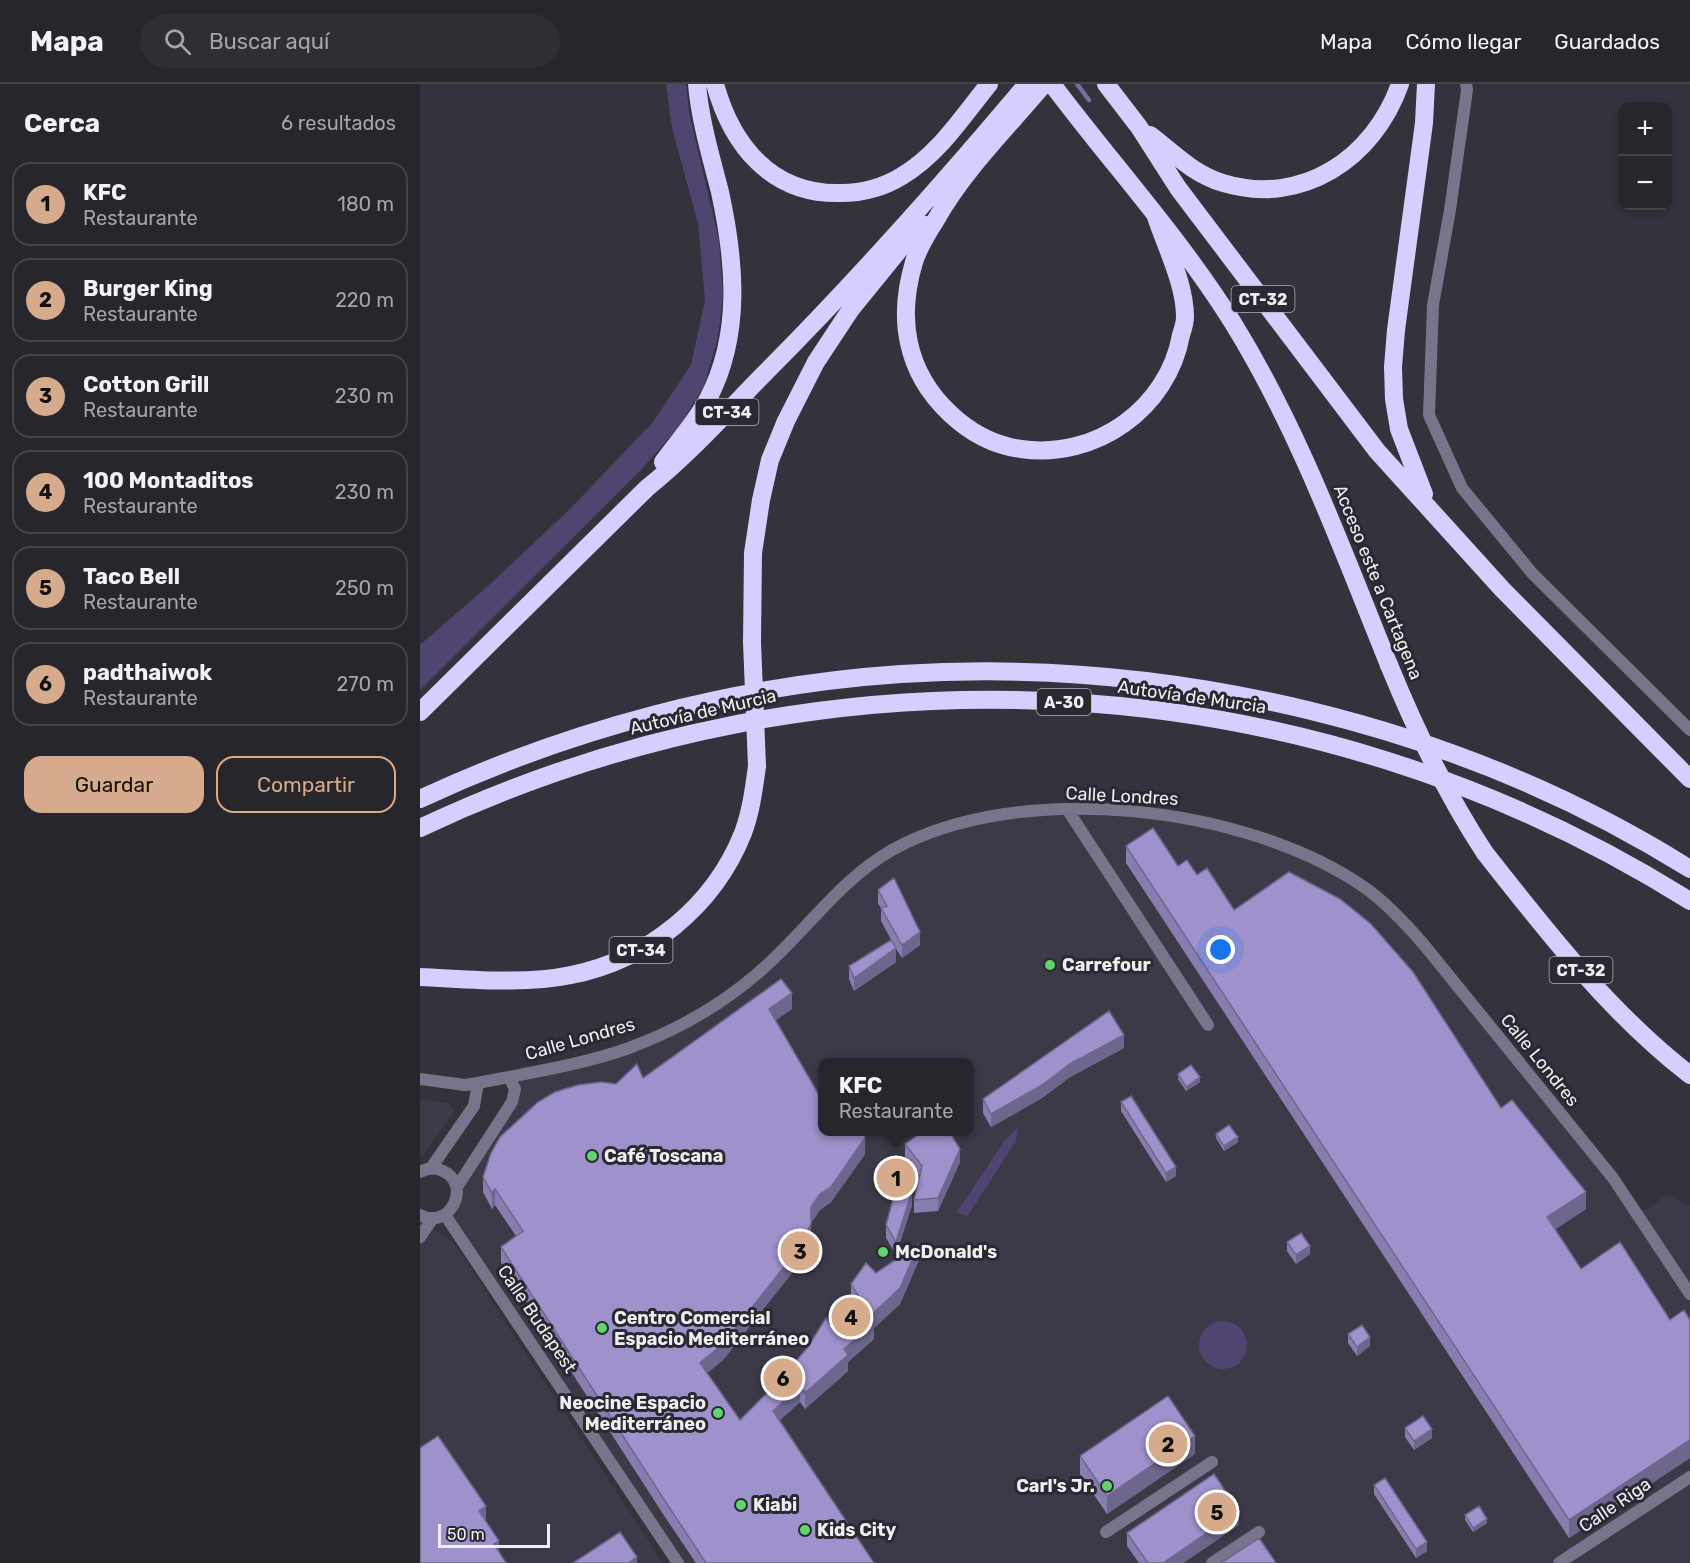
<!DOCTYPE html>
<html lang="es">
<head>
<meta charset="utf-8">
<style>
  body { margin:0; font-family:Rubik,sans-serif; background:#2f2e34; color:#f1f3f6 }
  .controls { position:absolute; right:18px; top:18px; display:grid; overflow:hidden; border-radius:12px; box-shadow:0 3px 9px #0003 }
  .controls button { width:54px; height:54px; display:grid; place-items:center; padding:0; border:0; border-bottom:2px solid #434348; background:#27262c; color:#f1f3f6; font:30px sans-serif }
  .scale { position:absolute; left:18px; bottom:15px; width:112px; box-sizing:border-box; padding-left:6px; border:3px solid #eeedf2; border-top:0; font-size:16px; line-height:21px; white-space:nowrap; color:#eeedf2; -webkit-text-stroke:4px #2a2830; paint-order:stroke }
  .you { position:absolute; left:801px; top:866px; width:21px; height:21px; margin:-15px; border:4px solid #fff; border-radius:50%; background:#1a73e8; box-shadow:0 0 0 9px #1a73e833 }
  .badge { display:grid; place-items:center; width:39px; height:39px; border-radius:50%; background:#d6ab8b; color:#111; font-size:20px; font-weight:700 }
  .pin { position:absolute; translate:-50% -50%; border:3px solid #fff; box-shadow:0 2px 6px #0006 }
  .popup { position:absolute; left:398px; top:974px; width:156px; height:78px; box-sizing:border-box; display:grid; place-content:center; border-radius:12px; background:#27262c; filter:drop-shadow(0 2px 4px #0005); font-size:20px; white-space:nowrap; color:#a4a5a9 }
  .popup b { font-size:22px; color:#f1f3f6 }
  .popup::after { content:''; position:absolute; left:50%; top:100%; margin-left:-12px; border:12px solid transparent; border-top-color:#27262c }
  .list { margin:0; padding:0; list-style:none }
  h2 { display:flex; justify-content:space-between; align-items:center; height:78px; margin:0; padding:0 24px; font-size:26px }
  h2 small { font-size:20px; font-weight:400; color:#a4a5a9 }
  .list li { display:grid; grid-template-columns:39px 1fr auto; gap:18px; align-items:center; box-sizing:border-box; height:84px; margin:0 12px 12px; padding:0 12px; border:2px solid #434348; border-radius:18px }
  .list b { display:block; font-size:22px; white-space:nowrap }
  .list p { margin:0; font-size:20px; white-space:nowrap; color:#a4a5a9 }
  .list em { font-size:20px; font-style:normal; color:#a4a5a9 }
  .actions { display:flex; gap:12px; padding:18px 24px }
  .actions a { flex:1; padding:14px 0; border:2px solid #d6ab8b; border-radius:18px; text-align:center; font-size:21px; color:#d6ab8b }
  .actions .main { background:#d6ab8b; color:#111 }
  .icon { flex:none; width:33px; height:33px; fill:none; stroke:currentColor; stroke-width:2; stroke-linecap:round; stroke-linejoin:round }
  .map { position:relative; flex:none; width:1270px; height:1479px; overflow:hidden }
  header { display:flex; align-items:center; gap:36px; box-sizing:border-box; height:84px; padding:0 30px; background:#27262c; border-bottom:2px solid #434348 }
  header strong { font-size:28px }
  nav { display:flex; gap:33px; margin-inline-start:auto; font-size:21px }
  .search { width:420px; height:54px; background:#2f2e34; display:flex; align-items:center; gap:15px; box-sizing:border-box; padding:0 21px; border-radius:33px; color:#a4a5a9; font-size:22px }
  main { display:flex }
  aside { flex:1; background:#27262c }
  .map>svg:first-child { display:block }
  .built { fill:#3d3a48; fill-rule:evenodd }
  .green { fill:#504471 }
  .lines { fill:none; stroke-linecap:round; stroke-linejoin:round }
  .stream { stroke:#7b6da4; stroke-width:4.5 }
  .street { stroke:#79748c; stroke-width:12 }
  .highway { stroke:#d8cdff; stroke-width:18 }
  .highway-bridge { stroke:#d8cdff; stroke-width:18 }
  .wall { fill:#897daf }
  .shaded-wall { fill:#6f668e }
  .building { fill:#9f91cb; stroke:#6f668e; stroke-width:1.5 }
  .poi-dot { fill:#60d56a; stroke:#2a2830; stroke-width:2 }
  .labels { text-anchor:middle; stroke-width:6; stroke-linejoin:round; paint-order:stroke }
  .shield { fill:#2a2830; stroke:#b3b2b8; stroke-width:1.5 }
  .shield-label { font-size:16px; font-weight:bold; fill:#eeedf2 }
  .street-label { font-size:18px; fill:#eeedf2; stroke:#2a2830 }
  .poi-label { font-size:18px; font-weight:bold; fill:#eeedf2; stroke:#2a2830; text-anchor:start }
</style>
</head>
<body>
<header>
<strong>Mapa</strong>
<div class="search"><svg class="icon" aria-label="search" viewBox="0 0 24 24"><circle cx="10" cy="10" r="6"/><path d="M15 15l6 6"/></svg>Buscar aquí</div>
<nav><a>Mapa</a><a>Cómo llegar</a><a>Guardados</a></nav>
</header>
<main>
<aside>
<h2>Cerca<small>6 resultados</small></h2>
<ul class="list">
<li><span class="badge">1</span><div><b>KFC</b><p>Restaurante</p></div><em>180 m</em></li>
<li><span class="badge">2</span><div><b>Burger King</b><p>Restaurante</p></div><em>220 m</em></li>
<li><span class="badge">3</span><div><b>Cotton Grill</b><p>Restaurante</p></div><em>230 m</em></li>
<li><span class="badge">4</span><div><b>100 Montaditos</b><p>Restaurante</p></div><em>230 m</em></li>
<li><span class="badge">5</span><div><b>Taco Bell</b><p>Restaurante</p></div><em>250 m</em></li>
<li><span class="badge">6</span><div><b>padthaiwok</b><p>Restaurante</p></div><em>270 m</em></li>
</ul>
<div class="actions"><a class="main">Guardar</a><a>Compartir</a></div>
</aside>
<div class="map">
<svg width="1270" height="1479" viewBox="0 0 1270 1479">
  <rect width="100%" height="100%" fill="#34323a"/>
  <path class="built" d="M707 727 866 762 962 817 1218 1131 1247 1111 1270 1122V1479H258L25 1131 37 1116 92 1018 89 993 209 964 314 908 402 823 496 754 599 729ZM402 978H550V1048H402Z
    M0 1014 30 1020 35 1026 6 1068 0 1071Z
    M0 1135 34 1159 243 1479H0Z"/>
  <path class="green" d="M246 0H266L269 28 299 156 303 212 298 253 284 302 258 344 221 386 0 606V561L69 501 150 425 233 338 271 281 285 216 278 140 252 44Z
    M598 1043 596 1057 547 1133 537 1128 585 1056Z
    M779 1261a24 24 0 1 1 48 0a24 24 0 1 1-48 0Z"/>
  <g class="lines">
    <path class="stream" d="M657 0 669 16"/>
    <path class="street" d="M1046 0 1047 6 1030 126 1013 221 1009 331 1042 404 1112 489 1270 646
      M647 725 788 941
      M0 995 45 1001 58 999C108 989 161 981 209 964 255 947 301 921 338 889 385 849 418 797 472 766 600 695 825 721 944 803 967 819 987 841 1005 862L1193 1094 1270 1210
      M11 1084 54 1022 58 999
      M0 1088C7 1084 15 1083 23 1087 53 1101 29 1147 0 1131
      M37 1103 92 1018 95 1005 89 993
      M25 1131 258 1479
      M0 1153 13 1134
      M686 1448 792 1378
      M792 1479 839 1448
      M1139 1479 1270 1393"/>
    <path class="highway" d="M295 0C312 62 352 111 421 109 442 109 464 103 482 92 518 71 543 32 569 0
      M624 0C588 43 544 86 517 134 508 149 499 162 494 178 486 205 483 232 489 259 500 311 548 358 601 365 676 376 748 324 761 251 763 245 765 238 765 233 765 200 746 163 736 133
      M632 0C692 80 760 154 813 239 879 346 922 465 969 581
      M686 0 719 43 758 104 957 367 1082 505 1270 695
      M730 51C754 69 773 90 803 99 882 123 954 74 980 0
      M243 378C258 357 276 338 288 315 322 250 315 177 300 108 291 73 280 36 277 0
      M1004 410 979 345 974 315 973 283 976 246 1004 39 1006 0
      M332 558 333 469 341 416 350 376 366 337 396 278 431 225 501 139
      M0 628 227 404C268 371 304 331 341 293 434 200 522 101 607 0
      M0 715C150 645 316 601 481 590 752 573 1039 640 1270 785
      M0 744C408 551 887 576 1270 817
      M1065 769C1127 848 1190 929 1270 991
      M0 893C48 895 104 901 151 891 228 876 294 822 323 749 331 728 334 704 337 682"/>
    <path class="highway-bridge" d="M332 558 337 682
      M969 581C996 647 1026 710 1065 769"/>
  </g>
  <path class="wall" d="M706 762 777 791 814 826 1081 1024 1166 1125 1135 1145 1161 1185 1250 1236H1270V1374L1149 1454 706 779Z
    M458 806 500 861 482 874 476 865V878L434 907 429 895V882L474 861 461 837V824L458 819Z
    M372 925 355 936 402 1047 445 1070 411 1118 400 1126 391 1139V1155L376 1184 303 1276 287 1289 320 1336 414 1246 438 1226 431 1216V1200L456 1189 499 1176 480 1220 454 1244V1255L428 1278V1287L385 1325 380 1318 360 1336 454 1479H276L243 1430 81 1179V1163L96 1152 75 1121 72 1125 63 1108V1093L196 1000 223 994Z
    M704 964 650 993 622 1014 571 1043 563 1029V1015Z
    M758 990 780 998 766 1007 758 995Z
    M701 1018 756 1092 746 1098 701 1027Z
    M796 1050 818 1058 804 1067 796 1054Z
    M485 1060 540 1078 518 1127 494 1129V1116L499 1092 485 1073Z
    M492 1121 476 1171 466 1154V1141Z
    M867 1158 890 1170 876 1180 867 1167Z
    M928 1250 950 1262 937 1272 928 1259Z
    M985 1344 1012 1354 994 1366 985 1353Z
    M775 1370 687 1430 660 1390V1372Z
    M954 1401 1007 1467 996 1474 954 1410Z
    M1045 1431 1067 1439 1053 1448 1045 1436Z
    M819 1441 763 1479H719L707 1462V1449Z"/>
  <path class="shaded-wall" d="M500 848V861L482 874V861Z
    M476 864V878L434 907V894Z
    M372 909V925L349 941V925Z
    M704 951V964L650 993 622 1014 571 1043V1030L650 980Z
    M780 993V998L766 1007V1003Z
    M818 1053V1058L804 1067V1062Z
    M445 1054V1070L411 1118 400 1126 391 1139V1155L376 1184 303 1276 280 1295V1279L400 1110Z
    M540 1065V1078L518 1127V1114Z
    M756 1083V1092L746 1098V1089Z
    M75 1105V1121L72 1125V1109Z
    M492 1107V1121L476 1171V1158Z
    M1166 1108V1125L1127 1151V1133Z
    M499 1160V1176L480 1220 454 1244V1255L428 1278V1287L385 1325V1309L424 1265 448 1234Z
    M890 1162V1170L876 1180V1171Z
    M950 1253V1262L937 1272V1263Z
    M380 1302V1318L353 1342V1327Z
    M1012 1345V1354L994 1366V1357Z
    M775 1352V1370L687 1430V1412Z
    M1270 1356V1374L1149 1454V1436Z
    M66 1422V1439L59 1427Z
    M819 1427V1441L763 1479H743Z
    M1067 1435V1439L1053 1448V1444Z
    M79 1457V1473L74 1460Z
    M1007 1458V1467L996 1474V1465Z
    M217 1473V1479H208Z"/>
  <path class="building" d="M733 744 758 782 767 776 777 791 787 784 814 826 869 788 920 815 951 840 993 888 1081 1024 1092 1016 1166 1108 1127 1133 1161 1185 1200 1158 1250 1236 1264 1226 1270 1236V1356L1149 1436 706 762Z
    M474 794 500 848 482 861 461 824 467 822 458 806Z
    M471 856 476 864 434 894 429 882Z
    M361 895 372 909 349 925 402 1016V1047H443L445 1054 411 1103 400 1110 391 1123V1140L376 1168 303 1260 280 1279 320 1336 360 1296 388 1263 406 1234 414 1246 444 1221 431 1200 446 1179 456 1189 499 1160 480 1204 448 1234 454 1240 424 1265 428 1271 385 1309 380 1302 353 1327 454 1479H286L243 1414 81 1163 103 1147 75 1105 72 1109 63 1093 71 1069 80 1053 118 1018 135 1008 158 1001 181 998 196 1000 217 980 223 994Z
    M689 927 704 951 650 980 622 1001 571 1030 563 1015Z
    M771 981 780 993 766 1003 758 990Z
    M711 1012 756 1083 746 1089 701 1018Z
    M809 1041 818 1053 804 1062 796 1050Z
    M504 1047H529L540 1065 518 1114 494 1116 502 1082 485 1060Z
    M492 1107 476 1158 466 1141 475 1108Z
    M881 1149 890 1162 876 1171 867 1158Z
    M942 1241 950 1253 937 1263 928 1250Z
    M748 1312 775 1352 687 1412 660 1372Z
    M1003 1332 1012 1345 994 1357 985 1344Z
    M18 1352 66 1422 59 1427 79 1457 74 1460 86 1479H0V1364Z
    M794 1390 819 1427 743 1479H728L707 1449Z
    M965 1394 1007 1458 996 1465 954 1401Z
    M1059 1422 1067 1435 1053 1444 1045 1431Z
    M200 1448 217 1473 208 1479H153Z
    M839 1454 856 1479H801Z"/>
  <g class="poi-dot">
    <circle cx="630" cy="881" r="6"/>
    <circle cx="172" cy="1072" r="6"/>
    <circle cx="463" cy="1168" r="6"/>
    <circle cx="182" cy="1244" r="6"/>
    <circle cx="298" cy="1329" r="6"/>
    <circle cx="687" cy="1402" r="6"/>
    <circle cx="321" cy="1421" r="6"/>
    <circle cx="385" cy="1446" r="6"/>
  </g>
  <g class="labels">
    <g class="shield">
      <rect x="811.5" y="202" width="63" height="26" rx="4.5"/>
      <rect x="275.5" y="315" width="63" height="26" rx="4.5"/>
      <rect x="617" y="605" width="54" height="26" rx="4.5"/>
      <rect x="189.5" y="853" width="63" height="26" rx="4.5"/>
      <rect x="1129.5" y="873" width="63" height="26" rx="4.5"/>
    </g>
    <g class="shield-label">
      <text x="843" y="221">CT-32</text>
      <text x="307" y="334">CT-34</text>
      <text x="644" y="624">A-30</text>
      <text x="221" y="872">CT-34</text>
      <text x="1161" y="892">CT-32</text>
    </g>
    <g class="street-label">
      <text transform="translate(958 498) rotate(68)" y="6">Acceso este a Cartagena</text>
      <text transform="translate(772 613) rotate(8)" y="6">Autovía de Murcia</text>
      <text transform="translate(283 628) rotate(-13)" y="6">Autovía de Murcia</text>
      <text transform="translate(702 712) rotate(3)" y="6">Calle Londres</text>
      <text transform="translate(160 955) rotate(-16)" y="6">Calle Londres</text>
      <text transform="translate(1120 976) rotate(51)" y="6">Calle Londres</text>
      <text transform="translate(117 1235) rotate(56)" y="6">Calle Budapest</text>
      <text transform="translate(1195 1421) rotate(-34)" y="6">Calle Riga</text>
    </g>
    <g class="poi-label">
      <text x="642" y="887">Carrefour</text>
      <text x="184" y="1078">Café Toscana</text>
      <text x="475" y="1174">McDonald's</text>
      <text x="194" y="1240">Centro Comercial<tspan x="194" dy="21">Espacio Mediterráneo</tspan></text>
      <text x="286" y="1325" text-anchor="end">Neocine Espacio<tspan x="286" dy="21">Mediterráneo</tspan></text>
      <text x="675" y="1408" text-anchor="end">Carl's Jr.</text>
      <text x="333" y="1427">Kiabi</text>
      <text x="397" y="1452">Kids City</text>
    </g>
  </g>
</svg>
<div class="controls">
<button>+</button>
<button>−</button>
</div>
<div class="scale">50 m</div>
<div class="you"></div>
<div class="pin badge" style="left:476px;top:1094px">1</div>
<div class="popup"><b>KFC</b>Restaurante</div>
<div class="pin badge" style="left:748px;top:1360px">2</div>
<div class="pin badge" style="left:380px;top:1167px">3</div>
<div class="pin badge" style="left:431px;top:1233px">4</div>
<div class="pin badge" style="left:797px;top:1428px">5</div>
<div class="pin badge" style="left:363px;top:1294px">6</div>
</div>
</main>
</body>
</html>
